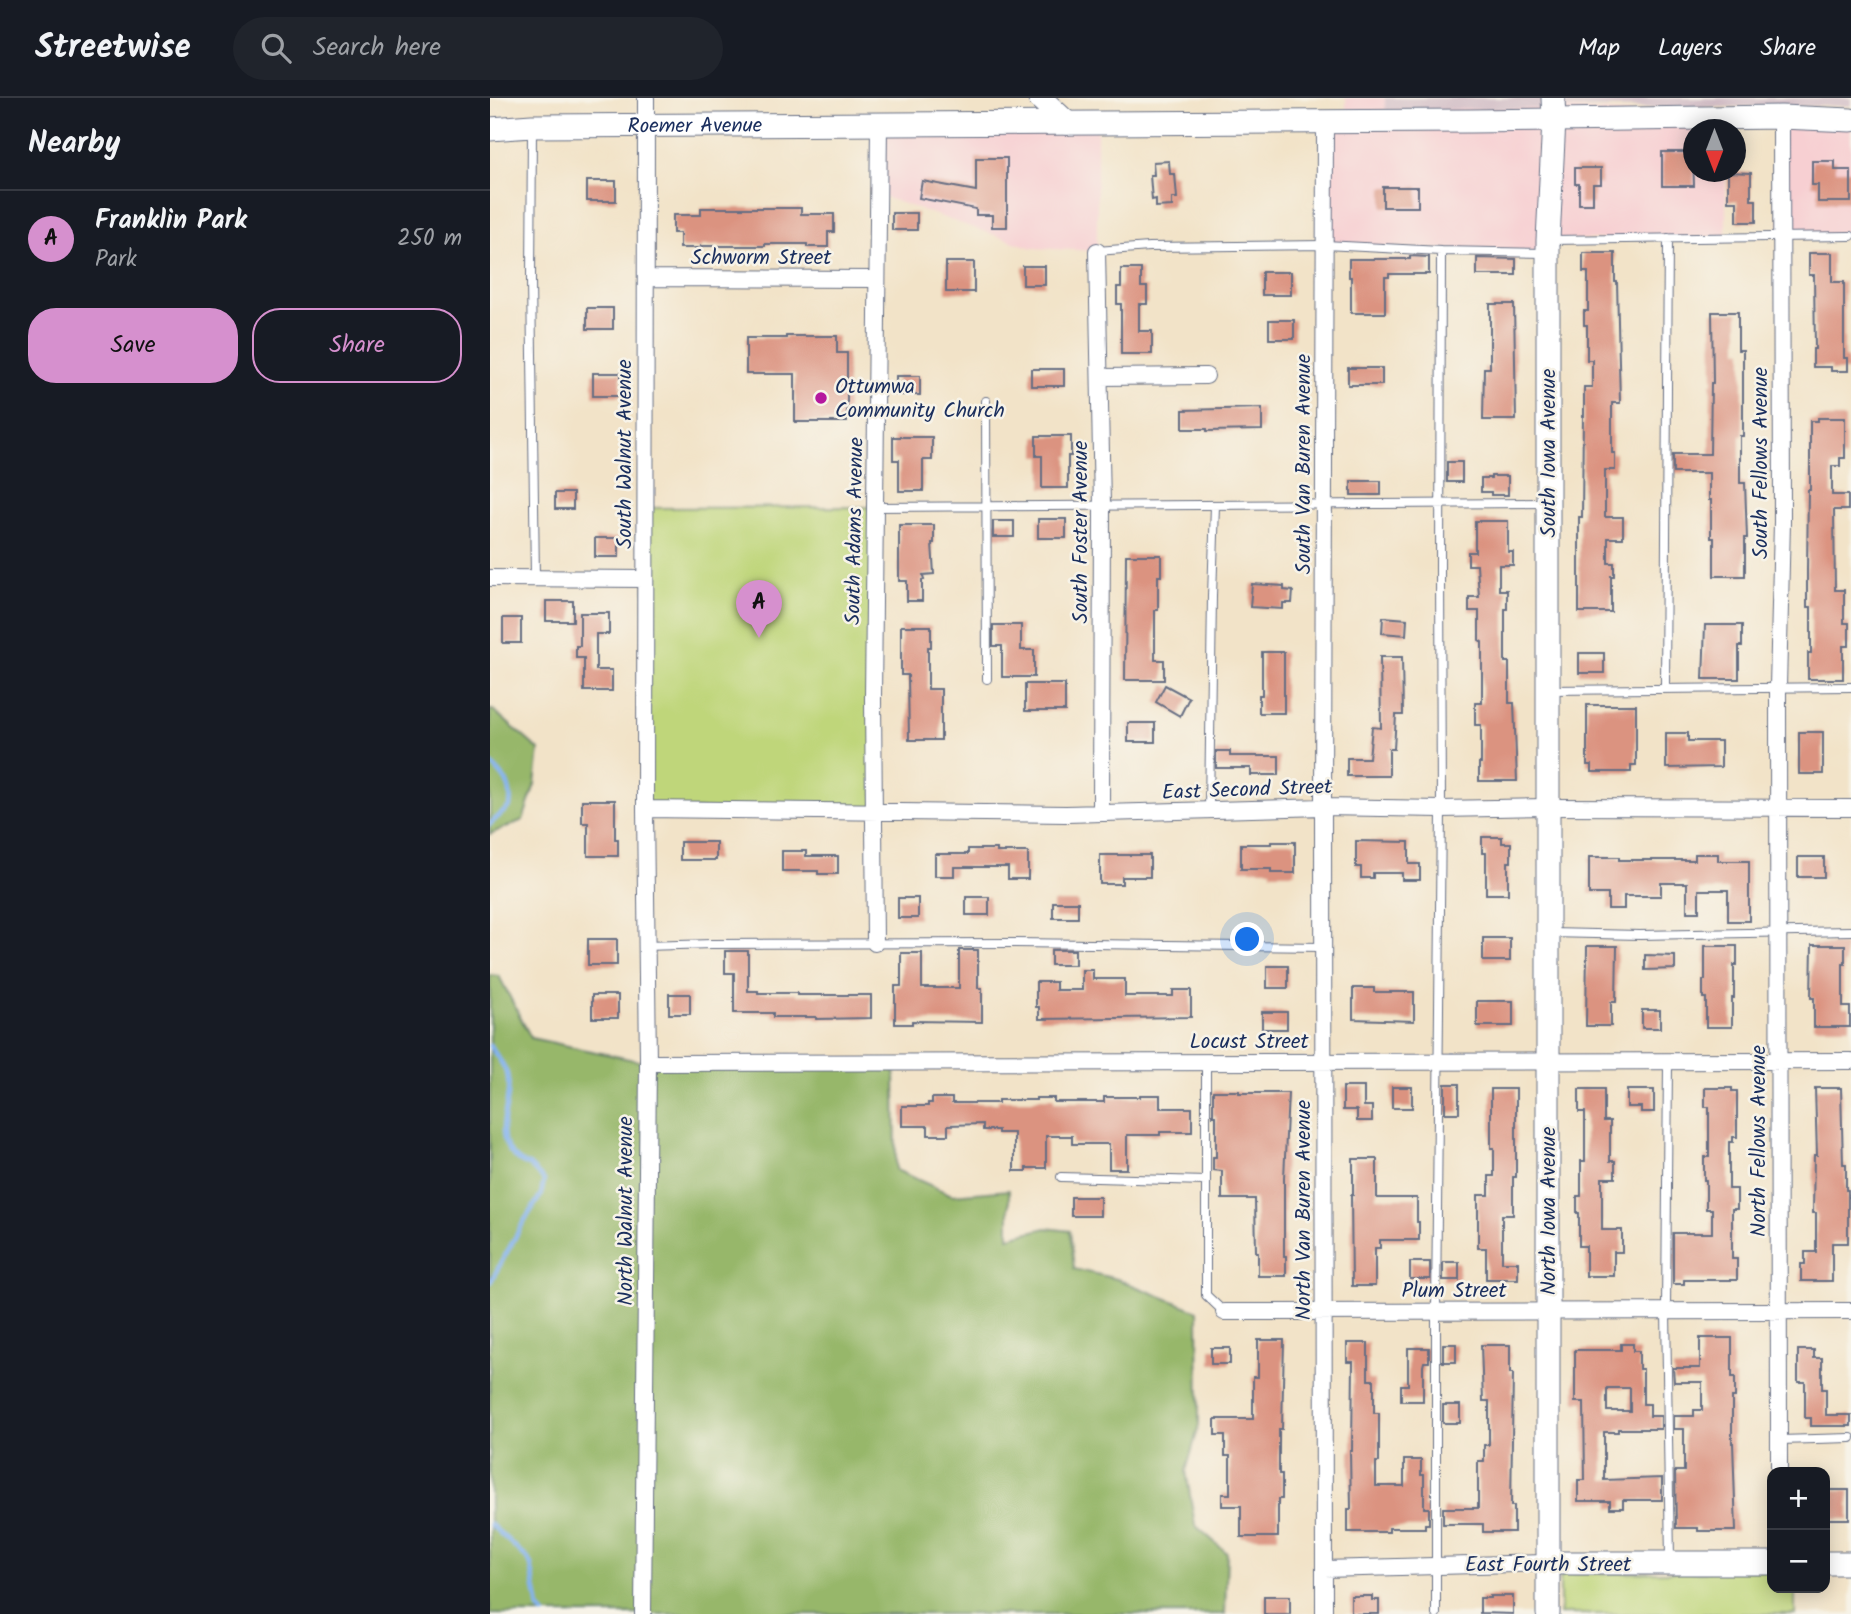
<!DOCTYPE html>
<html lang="en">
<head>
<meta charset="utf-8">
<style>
  body { margin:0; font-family:Kalam,sans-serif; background:#20242c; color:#f1f3f6 }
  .controls { position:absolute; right:21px; bottom:21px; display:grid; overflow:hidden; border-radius:14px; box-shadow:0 4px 18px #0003 }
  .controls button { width:63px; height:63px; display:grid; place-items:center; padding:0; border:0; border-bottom:2px solid #363941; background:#171b24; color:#f1f3f6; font:35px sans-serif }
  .compass { position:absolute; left:1193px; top:21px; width:63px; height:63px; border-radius:50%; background:#171b24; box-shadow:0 4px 18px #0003; rotate:180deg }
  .you { position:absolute; left:758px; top:842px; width:24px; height:24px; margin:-18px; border:5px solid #fff; border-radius:50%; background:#1a73e8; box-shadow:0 0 0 10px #1a73e833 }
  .badge { display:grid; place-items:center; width:46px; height:46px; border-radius:50%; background:#d690ce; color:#111; font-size:23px; font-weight:700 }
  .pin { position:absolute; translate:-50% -58px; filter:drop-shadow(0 2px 4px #0008) }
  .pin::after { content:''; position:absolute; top:37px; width:24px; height:21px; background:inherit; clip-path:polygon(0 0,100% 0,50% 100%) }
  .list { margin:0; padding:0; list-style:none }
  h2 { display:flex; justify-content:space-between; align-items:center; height:91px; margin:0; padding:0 28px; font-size:30px }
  h2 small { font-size:23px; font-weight:400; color:#9ea1a6 }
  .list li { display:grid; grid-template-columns:46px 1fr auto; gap:21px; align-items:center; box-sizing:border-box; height:98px; padding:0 28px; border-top:2px solid #363941 }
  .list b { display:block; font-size:26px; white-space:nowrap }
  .list p { margin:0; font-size:23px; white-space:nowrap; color:#9ea1a6 }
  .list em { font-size:23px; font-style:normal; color:#9ea1a6 }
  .actions { display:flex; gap:14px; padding:21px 28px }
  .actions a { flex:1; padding:16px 0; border:2px solid #d690ce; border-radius:28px; text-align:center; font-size:24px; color:#d690ce }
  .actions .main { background:#d690ce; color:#111 }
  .icon { flex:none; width:38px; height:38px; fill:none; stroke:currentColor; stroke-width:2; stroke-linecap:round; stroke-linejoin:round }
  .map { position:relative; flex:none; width:1361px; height:1516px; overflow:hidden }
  header { display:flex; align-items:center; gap:42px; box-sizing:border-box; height:98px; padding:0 35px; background:#171b24; border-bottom:2px solid #363941 }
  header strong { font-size:33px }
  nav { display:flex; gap:38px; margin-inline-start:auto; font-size:24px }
  .search { width:490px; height:63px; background:#20242c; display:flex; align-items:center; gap:18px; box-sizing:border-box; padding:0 24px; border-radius:38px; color:#9ea1a6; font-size:26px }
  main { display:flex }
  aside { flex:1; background:#171b24 }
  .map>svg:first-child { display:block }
  .built { fill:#f7cfd2 }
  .industrial { fill:#d2bdc6 }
  .green { fill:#bfd67a; stroke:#6d826c; stroke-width:2 }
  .forest { fill:#97b76a; stroke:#597364; stroke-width:2 }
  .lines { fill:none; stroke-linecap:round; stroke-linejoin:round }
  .stream { stroke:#84b3ef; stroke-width:4.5 }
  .building { fill:#db9380; fill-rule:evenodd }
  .lane-casing { stroke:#666e83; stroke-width:10 }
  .street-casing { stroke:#666e83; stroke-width:18 }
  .secondary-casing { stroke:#666e83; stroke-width:25 }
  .lane { stroke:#fff; stroke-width:8 }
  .street { stroke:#fff; stroke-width:16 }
  .secondary { stroke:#fff; stroke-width:23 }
  .poi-dot { fill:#b5179e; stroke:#f7f3e8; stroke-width:2.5 }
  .labels { text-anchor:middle; stroke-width:5; stroke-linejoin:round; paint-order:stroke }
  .street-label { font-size:21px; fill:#1b2f5e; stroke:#f7f3e8 }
  .poi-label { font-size:21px; fill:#1b2f5e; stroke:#f7f3e8; text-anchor:start }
</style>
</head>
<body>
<header>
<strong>Streetwise</strong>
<div class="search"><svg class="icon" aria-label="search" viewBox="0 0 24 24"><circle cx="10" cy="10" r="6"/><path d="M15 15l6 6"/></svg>Search here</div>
<nav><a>Map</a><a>Layers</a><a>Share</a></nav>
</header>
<main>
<aside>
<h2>Nearby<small></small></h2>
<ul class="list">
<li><span class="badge">A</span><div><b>Franklin Park</b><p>Park</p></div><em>250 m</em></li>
</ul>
<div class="actions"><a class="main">Save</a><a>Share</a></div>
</aside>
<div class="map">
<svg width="1361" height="1516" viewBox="0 0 1361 1516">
  <rect width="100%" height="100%" fill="#f7f3e8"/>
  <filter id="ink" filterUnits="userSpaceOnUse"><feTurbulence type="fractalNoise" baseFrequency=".0143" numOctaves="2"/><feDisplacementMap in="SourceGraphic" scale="14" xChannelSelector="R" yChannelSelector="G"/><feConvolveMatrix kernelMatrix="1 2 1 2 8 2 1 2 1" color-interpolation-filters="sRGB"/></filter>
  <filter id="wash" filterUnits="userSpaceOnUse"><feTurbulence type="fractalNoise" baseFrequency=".00686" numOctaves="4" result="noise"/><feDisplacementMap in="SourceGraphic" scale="28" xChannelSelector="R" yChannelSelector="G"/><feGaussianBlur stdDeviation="1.57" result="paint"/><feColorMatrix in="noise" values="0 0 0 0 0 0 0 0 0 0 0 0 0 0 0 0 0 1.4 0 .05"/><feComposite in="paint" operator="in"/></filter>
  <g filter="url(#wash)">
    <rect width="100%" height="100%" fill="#f2e3c8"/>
    <path class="built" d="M856 0H895L1235 20V31L1204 32V74H1236V139L1059 142 1058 155 835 147V23H856Z
      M1291 19 1361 22V138H1290Z
      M607 25V153L542 150 388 97 389 26Z"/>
    <path class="industrial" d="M895 0H1361V8L895 12Z"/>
    <path class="green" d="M385 409 384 714 155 711V410Z
      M1282 1472V1490H1305V1516H1070V1483L1072 1476Z"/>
    <path class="forest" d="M0 612H3L49 652 45 686 33 722 0 736Z
      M0 877 9 878 41 940 158 965H405L406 1072 462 1097 519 1092V1139L556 1130 580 1133 584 1171 627 1181 708 1213 709 1327 696 1373 705 1427 737 1455 735 1516H0Z"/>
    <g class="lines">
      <path class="stream" d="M0 665C14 678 23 688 20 708L0 726
        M0 948C6 957 17 970 18 981 22 1005 3 1034 21 1055 27 1061 31 1066 39 1067L54 1082 51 1097 33 1125 0 1185
        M0 1426 38 1461 41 1467 49 1511 54 1516"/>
    </g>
    <g id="blocks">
      <path class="building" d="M1172 54H1203L1204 88H1172Z
        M486 60H517V129H502V117H486V111L429 100 432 83 486 93Z
        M679 63 680 76H685L687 100H682V108L666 109V101L662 102 660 77H664L663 64Z
        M1322 63H1345V72H1361V104H1328V87H1322Z
        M1085 70H1111V86H1103V106H1089V86H1085Z
        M1238 74 1261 75V102H1266V124H1247V103H1238Z
        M97 83H126V103H97Z
        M893 89H928V109H893Z
        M211 110H311V116H344V134H338V149H317V146H275V148H211V150H190V135H183V117H211Z
        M402 115H427V132H402Z
        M1093 155H1125V184H1127L1130 305H1122V355H1125V372H1115V419H1133V440H1118V465H1124V478H1121V514H1089V419H1092L1093 318H1094V289H1102V262H1097V227H1094V213H1098V174H1093Z
        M1319 155H1342V184H1354V260H1358V273H1341V269H1323V251H1325L1324 177H1319Z
        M920 158 939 159V176H899V179H895V215H861V179H859V161H920Z
        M987 160 1026 161V177H987Z
        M456 164H484V194H456Z
        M533 168H555V187H533Z
        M631 171H651V189H657V206H649V233H662V256H631V206H627V189H631Z
        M772 174H801V197H772Z
        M1000 206H1024L1026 322H993L994 270H1000Z
        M97 210H123V231H97Z
        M1222 214H1248V252H1253V338H1250V385H1255L1257 440H1255V478H1224V440H1221V402H1219V375H1183V356H1220L1221 285H1223Z
        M779 222H804V241H779Z
        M296 238H347V255H357V324H305V276H256V240H296Z
        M858 270H892V287H858Z
        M541 271H574V288H541Z
        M103 275H131V298H103Z
        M406 278H430V297H406Z
        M772 310V332L717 333V331H693V312Z
        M1328 320H1355V360H1350V368H1342V397H1358V412H1344L1345 492H1354V525H1359V548H1353V581H1318V555H1321V509H1317V472L1318 392H1320V323H1328Z
        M546 338H581V358H578V390H552V358H546Z
        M403 339H442V362H433V393H409V362H403Z
        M957 364H972V384H957Z
        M1001 378H1018V397H1001V394H991V380H1001Z
        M861 383H891V397H861Z
        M65 395H83V411H65Z
        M548 421H576V440H548Z
        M503 423H524V439H503Z
        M985 423H1018V454H1023V467H1009V492H1017V511H1015V564H1019V605H1024L1027 683H989V665H991V627H985V605H992V544L989 542V513H979V499H989L987 467H978V454H985Z
        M409 427H444V445H442L444 476 433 477 434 482H432V503H417V483H409Z
        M105 440H129V459H105Z
        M636 457H671V478H668V512H665V562H674V582H635Z
        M762 486 794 488V492L803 493 802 505H793V511L760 509Z
        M56 503H83V523H56Z
        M90 515H119V536H106V572H122V593H94V560H86V548H90Z
        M893 519 917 521 916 537 892 535Z
        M13 520H31V545H13Z
        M503 527H531V552H544V579H512V548H503Z
        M1215 527H1252V548H1249V581H1213Z
        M411 528H441V549H438V591H451V642H419L418 577H411Z
        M772 554H794V615H769V597H772Z
        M1089 555H1114V575H1089Z
        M890 559H912L913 617H906L904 651H899V678H857V660H879L882 629 891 630Z
        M535 586H575V613H535Z
        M675 587 699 600 690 618 666 604Z
        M1097 607H1146V667H1141V674H1102V667H1097Z
        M638 625H665V644H638Z
        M1309 634H1333V676H1309Z
        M1176 635H1198V643H1231V669L1176 670Z
        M726 653H740V658H789V677H761V670H726Z
        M92 702H125V741H128V758H98V725H92Z
        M992 739H1012V745H1021V764H1018V796H996V755H992Z
        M866 743 919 744V766H930V782H912V775H883V780H871V769H866Z
        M190 744H226V762H190Z
        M781 744H805V775H781V771H751V746H781Z
        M478 751H507V754H538V781H518V769H464V778H445V756H478Z
        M292 753H316V758H348V776H328V773H292Z
        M1205 756H1228V763H1259V823H1238V792H1209V814H1197V785H1171V798H1134V811H1118V796H1099V759H1129V762H1205Z
        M610 757H660V779H632V786H610Z
        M1308 759H1334V779H1308Z
        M476 799H499V817H476Z
        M408 800H428V820H408Z
        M563 804H588V820H563Z
        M993 840H1020V863H993Z
        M98 841H127V867H98Z
        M1322 847H1355V866H1353V909H1360V929H1324V900H1321Z
        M1097 848H1127L1126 904H1121V928H1096Z
        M1215 848H1247V867H1244V900H1242V929H1216V900H1213V882H1215Z
        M469 852H488V890H492V924L422 923V926H405V888H411V855H432V890H469Z
        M561 852H585V867H561Z
        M235 853H258V893H268V895H307V897H381V920L326 921V919H283V915H244V875H235Z
        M1155 857 1185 858V871L1155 872Z
        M777 868H798V890H777Z
        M592 872H603V881H635V898H683V892H701V919L549 921V909H546V884H566V892H592Z
        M863 890H884V894H924V923L863 921Z
        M179 896H200V916H179Z
        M102 897H128V920H102Z
        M987 903H1023V928H987Z
        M1152 912H1170V930H1152Z
        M772 914H797V931H772Z
        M955 986H969V1015H955Z
        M853 989H874V1008H882V1023H867V1012H853Z
        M902 989H922V1010H902Z
        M1215 990H1242V993H1247V1039H1243V1044H1239V1091H1247V1111H1242V1161H1247V1182H1194V1186H1183V1135H1222V1111H1216V1082H1214V1059H1219V1009H1215Z
        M1325 990H1351L1353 1066H1356V1092H1358V1145H1342V1183H1311V1166H1315V1154H1326V1115H1323L1324 1057H1327Z
        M1001 991H1026V1079H1023V1117H1012V1164H1028V1181H996V1150H988V1097H999V1078H1004V1050H1001Z
        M1089 991H1114V1023H1120V1063H1125V1080H1112V1132H1132V1154H1124V1178H1096V1148H1089V1115H1087V1098H1091V1063H1095V1014H1089Z
        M1137 992H1164V1014H1151V1009H1137Z
        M723 993H749V995H798L794 1080V1158H796V1178H768V1154H766L765 1101H732V1073L723 1072V1059H726V1018H723Z
        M650 997H670V1010H702V1034H670V1037H637V1071H619V1046H582V1038H556V1070H536V1073H524V1035H508V1032H493V1026L458 1027V1037H438V1028H412V1008H438V1005H442V1000H462V1005H508V1002H546V1000H564V1004H614V999H650Z
        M863 1061H887V1100H927V1124H929V1142H890V1150H885V1188H862L861 1097H863Z
        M581 1099H610V1118H581Z
        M920 1164H940V1181H920Z
        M953 1164H969V1182H953Z
        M1210 1240H1242V1279H1245V1299H1242V1345H1243L1246 1433H1208V1430H1186L1185 1373H1194V1331H1184V1318H1204V1312H1212V1284H1184L1183 1270H1210Z
        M768 1242H794L792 1331H789V1376H792V1401H788V1439H751V1408H732V1396H740V1358H735V1337H725V1321H763V1279H768Z
        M857 1245H878V1282H884V1315H889V1364H886V1388H914V1362H931V1377H934V1410H939V1426H935V1430H899V1434H858V1411H861L860 1353H862L863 1264H857Z
        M953 1246H966V1264H953Z
        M1131 1246H1143V1253H1149V1271H1153V1306H1160V1318H1171V1331H1128V1334H1114V1382L1172 1380V1402H1133V1410H1120V1403H1088V1382H1095L1094 1304H1085V1252H1131ZM1117 1290H1140V1313H1117Z
        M991 1247H1020V1275H1023L1021 1408H1024V1434H993V1426H953V1410H988V1363H994V1347H999V1303H993Z
        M721 1250H740V1266H721Z
        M918 1250H939V1264H934L933 1268V1303H911V1287H918Z
        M1308 1252H1324V1260H1332V1291H1336V1317H1361V1328H1321V1320H1315V1284H1308Z
        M953 1307H970V1325H953Z
        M1337 1392H1359V1421H1337Z
        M774 1498H800V1516H774Z
        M861 1498H882V1502H889V1516H861Z
        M1000 1498H1023V1516L990 1515V1500H1000Z"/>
    </g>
  </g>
  <g filter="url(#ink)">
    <use href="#blocks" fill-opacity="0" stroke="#666e83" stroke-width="2"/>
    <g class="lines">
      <defs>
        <path id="lane" d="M42 31 41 182 45 480
          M1061 142 1361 138
          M607 153 659 149 835 147 951 153 1056 155
          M496 303 497 581
          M385 409 1054 405
          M1175 590 1178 140
          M1059 592 1361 589
          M719 713 722 498 725 407
          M1060 835 1150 837 1361 833
          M155 848 222 846 525 845 833 849
          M1178 963 1176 1213 1180 1462
          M716 964V1197L734 1214
          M571 1079 716 1083
          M1289 1342 1361 1340
          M946 1516V1213L951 711 950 471 951 153"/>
        <path id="street" d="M607 153 612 408 611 715
          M156 180 387 181
          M610 279 716 278
          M0 480 155 481
          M155 711 576 716 833 709 951 711 1058 709 1361 710
          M385 845 383 600 389 26
          M158 965 1361 963
          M734 1214 1361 1213
          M1289 1374 1288 589 1292 424 1291 19
          M834 1471 1058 1465
          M153 1516 158 965 155 711 156 0
          M834 1516 833 709 835 23"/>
        <g id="secondary">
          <path d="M550 0 577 25"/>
          <path id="s1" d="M0 31 42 28 981 23 1291 19 1361 22"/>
          <path d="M1058 1465H1282"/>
          <path d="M1335 1465H1361"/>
          <path d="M1058 1516V142L1064 22 1063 0"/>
        </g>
      </defs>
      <use href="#lane" class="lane-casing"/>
      <use href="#street" class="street-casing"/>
      <use href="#secondary" class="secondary-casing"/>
      <use href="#lane" class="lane"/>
      <use href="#street" class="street"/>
      <use href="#secondary" class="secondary"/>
    </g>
  </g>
  <circle class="poi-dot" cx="331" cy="300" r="7"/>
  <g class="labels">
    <g class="street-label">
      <text dy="7" stroke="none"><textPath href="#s1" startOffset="205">Roemer Avenue</textPath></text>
      <text x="271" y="166">Schworm Street</text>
      <text transform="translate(1058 355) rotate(-90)" y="7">South Iowa Avenue</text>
      <text transform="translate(134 356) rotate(-90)" y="7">South Walnut Avenue</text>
      <text transform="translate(1270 365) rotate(-90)" y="7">South Fellows Avenue</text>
      <text transform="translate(813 366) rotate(-90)" y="7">South Van Buren Avenue</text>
      <text transform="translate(364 433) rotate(-89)" y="7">South Adams Avenue</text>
      <text transform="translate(590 434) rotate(-90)" y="7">South Foster Avenue</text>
      <text transform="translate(757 691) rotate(-2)" y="7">East Second Street</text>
      <text x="759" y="950">Locust Street</text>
      <text transform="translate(1268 1043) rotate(-90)" y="7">North Fellows Avenue</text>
      <text transform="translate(813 1112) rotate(-90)" y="7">North Van Buren Avenue</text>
      <text transform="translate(135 1113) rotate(-90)" y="7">North Walnut Avenue</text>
      <text transform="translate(1058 1113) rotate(-90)" y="7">North Iowa Avenue</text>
      <text x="964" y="1199">Plum Street</text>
      <text x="1058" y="1473">East Fourth Street</text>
    </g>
    <g class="poi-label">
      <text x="345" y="295">Ottumwa<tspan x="345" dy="24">Community Church</tspan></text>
    </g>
  </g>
</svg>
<div class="controls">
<button>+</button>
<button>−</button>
</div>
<svg class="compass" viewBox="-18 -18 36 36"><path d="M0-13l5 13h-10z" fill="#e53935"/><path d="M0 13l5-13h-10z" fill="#9ea1a6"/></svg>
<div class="you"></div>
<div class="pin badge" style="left:269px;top:540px">A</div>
</div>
</main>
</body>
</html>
